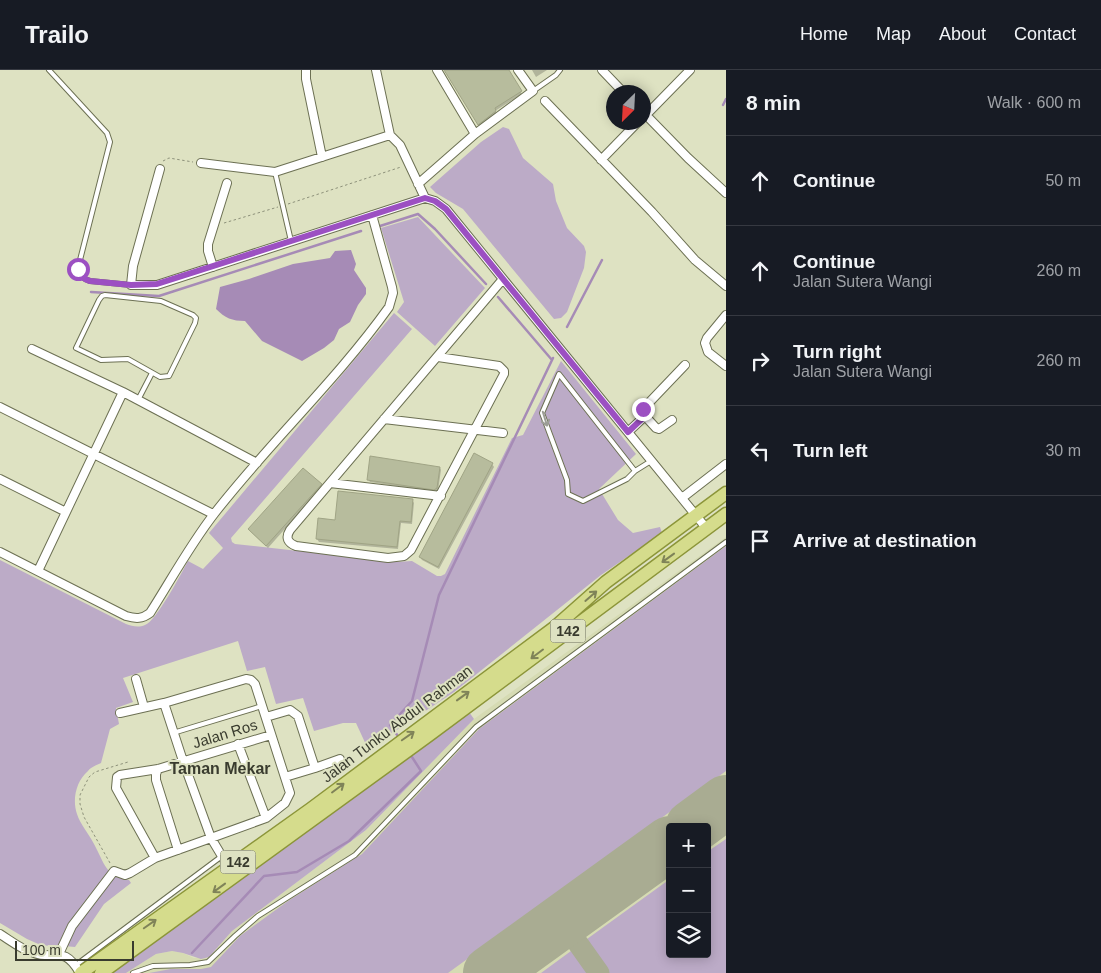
<!DOCTYPE html>
<html lang="en">
<head>
<meta charset="utf-8">
<style>
  body { margin:0; font-family:Helvetica,sans-serif; background:#242831; color:#f1f3f6 }
  .controls { position:absolute; right:15px; bottom:15px; display:grid; overflow:hidden; border-radius:5px; box-shadow:0 2px 12px #0003 }
  .controls button { width:45px; height:45px; display:grid; place-items:center; padding:0; border:0; border-bottom:1px solid #363941; background:#171b24; color:#f1f3f6; font:25px sans-serif }
  .compass { position:absolute; left:606px; top:15px; width:45px; height:45px; border-radius:50%; background:#171b24; box-shadow:0 2px 12px #0003; rotate:204deg }
  .scale { position:absolute; left:15px; bottom:12px; width:119px; box-sizing:border-box; padding-left:5px; border:2px solid #393b2e; border-top:0; font-size:14px; line-height:18px; white-space:nowrap; color:#393b2e; -webkit-text-stroke:4px #dee2c2; paint-order:stroke }
  .stop { position:absolute; width:15px; height:15px; margin:-11px; border:4px solid #9c50c2; border-radius:50%; background:#fff }
  .stop.end { background:#9c50c2; border-color:#fff; box-shadow:0 1px 5px #0008 }
  .list { margin:0; padding:0; list-style:none }
  h2 { display:flex; justify-content:space-between; align-items:center; height:65px; margin:0; padding:0 20px; font-size:21px }
  h2 small { font-size:16px; font-weight:400; color:#9ea1a6 }
  .list li { display:grid; grid-template-columns:32px 1fr auto; gap:15px; align-items:center; box-sizing:border-box; height:90px; padding:0 20px; border-top:1px solid #363941 }
  .list b { display:block; font-size:19px; white-space:nowrap }
  .list p { margin:0; font-size:16px; white-space:nowrap; color:#9ea1a6 }
  .list em { font-size:16px; font-style:normal; color:#9ea1a6 }
  .icon { flex:none; width:28px; height:28px; fill:none; stroke:currentColor; stroke-width:2; stroke-linecap:round; stroke-linejoin:round }
  .map { position:relative; flex:none; width:726px; height:903px; overflow:hidden }
  header { display:flex; align-items:center; gap:30px; box-sizing:border-box; height:70px; padding:0 25px; background:#171b24; border-bottom:1px solid #363941 }
  header strong { font-size:24px }
  nav { display:flex; gap:28px; margin-inline-start:auto; font-size:18px }
  main { display:flex }
  aside { flex:1; background:#171b24 }
  .map>svg:first-child { display:block }
  .built { fill:#d6dbb3; fill-rule:evenodd }
  .green { fill:#bcabc7 }
  .water { fill:#a68bb6 }
  .shadow { fill:#0003 }
  .lines { fill:none; stroke-linecap:round; stroke-linejoin:round }
  .stream { stroke:#a68bb6; stroke-width:2.5 }
  .taxiway { stroke:#a9ac92; stroke-width:21 }
  .runway { stroke:#a9ac92; stroke-width:54 }
  .building { fill:#b7bc9d; stroke:#a0a485 }
  .service-casing { stroke:#6c7053; stroke-width:6 }
  .minor-casing { stroke:#6c7053; stroke-width:10 }
  .primary-casing { stroke:#8c9539; stroke-width:15 }
  .path { stroke:#8d917a; stroke-width:1; stroke-dasharray:2.5 2.5; stroke-linecap:butt }
  .service { stroke:#fff; stroke-width:4 }
  .minor { stroke:#fff; stroke-width:8 }
  .primary { stroke:#d5dc8c; stroke-width:12 }
  .oneway { stroke:#9c9d96 }
  .oneway2 { stroke:#7f8358 }
  .route { stroke:#9c50c2; stroke-width:6 }
  .labels { text-anchor:middle; stroke-width:4; stroke-linejoin:round; paint-order:stroke }
  .shield { fill:#dee2c2; stroke:#6a6d5a; stroke-width:1 }
  .shield-label { font-size:14px; font-weight:bold; fill:#393b2e }
  .street-label { font-size:15px; fill:#393b2e; stroke:#dee2c2 }
  .neighbourhood-label { font-size:16px; font-weight:bold; fill:#393b2e; stroke:#dee2c2 }
</style>
</head>
<body>
<header>
<strong>Trailo</strong>
<nav><a>Home</a><a>Map</a><a>About</a><a>Contact</a></nav>
</header>
<main>
<div class="map">
<svg width="726" height="903" viewBox="0 0 726 903">
  <rect width="100%" height="100%" fill="#dee2c2"/>
  <path class="built" d="M726 467V903H126L156 884 172 881 183 883 194 888 209 887 232 861 366 760 474 649ZM670 757H707V884H670Z"/>
  <path class="green" d="M503 57 509 59 523 88 553 114 556 131 567 158 584 176 586 182 584 198 567 242 561 248 554 249 463 139 436 123 430 117 481 72Z
    M418 147 485 218 435 276 397 242 404 232 381 158Z
    M394 243 412 259 231 468 232 472 235 474 396 492 412 491 437 506H441L445 504 512 368 523 365 561 291 636 384 599 419 618 450 633 463 660 457 662 463 601 505 454 622 368 679 356 653H343L314 661 303 628 276 634 265 597 247 601 238 571 123 608 133 632 116 638 119 654 110 659 101 693C97 695 91 697 88 701 76 711 72 730 77 744 80 754 89 764 94 774 105 794 105 806 129 810L131 813 104 834 75 877 53 875 43 876 27 869 0 853V490L126 554C132 556 138 558 145 555 156 551 181 504 188 491L203 499 223 478 209 463Z
    M726 476V701L448 903H149L171 899H201L211 897 240 866 288 831 362 784 479 659Z
    M469 642 474 649 366 760 232 861 209 887 201 889 183 883 172 881 156 884 126 903H111Z
    M726 769V903H604L586 878 585 873 587 869 670 809V884H707V782Z
    M571 881 578 883 592 903H541Z"/>
  <path class="water" d="M351 180 356 194 354 200 366 218V224L358 235 350 252 339 259 334 270 324 278 302 291 262 271 245 251C232 251 225 248 216 239L220 217 249 209 293 194 330 188 335 181Z"/>
  <path class="shadow" d="M445 0H507L522 24 495 41 497 44 480 57Z
    M532 0H547L536 7Z
    M492 394 494 397 439 499 422 490 420 487Z
    M440 398 441 400 438 421 436 422 370 412 368 409Z
    M321 415 322 417 268 478 251 462 249 460Z
    M412 430 414 433 412 454 401 453 398 479 319 472 317 469 336 451Z"/>
  <g class="lines">
    <path class="stream" d="M723 35 726 29
      M380 156 418 144 435 159 486 214
      M91 222 159 226 361 161
      M498 227 552 290
      M567 257 602 190
      M400 669 390 655 412 631 439 525 553 288
      M192 883 264 806 297 802 349 771 421 701 410 684"/>
    <path class="taxiway" d="M546 863 561 859 572 865 569 855 576 841
      M572 865 599 903"/>
    <path class="runway" d="M692 757 726 732
      M490 903 670 773"/>
  </g>
  <path class="building" d="M444 0H509L522 21 495 38 496 41 478 55Z
    M474 383 493 393 438 497 419 487Z
    M370 386 440 397 437 418 434 420 367 410Z
    M303 398 322 414 266 476 248 459Z
    M338 421 413 429 411 452 400 451 397 477 316 469 318 448 335 450Z"/>
  <g class="lines">
    <defs>
      <path id="service" d="M49 0 107 63 110 72 80 190C78 200 79 208 90 211L131 215
        M533 21 556 5 560 0
        M275 102 291 171
        M105 225 161 231 193 245 196 248 195 253 169 306 160 307 128 289 101 290 76 278 99 230 102 226Z
        M138 330 152 303
        M635 401 627 409 583 431 568 424 567 410 542 343 559 304 635 401 651 391
        M173 663 262 636
        M76 895 222 786
        M133 903 153 896 190 895 208 892 235 866 258 846 355 785 476 657 726 472"/>
      <path id="minor" d="M306 0V9L322 87
        M376 0 390 65 400 75 425 128
        M602 0 623 22
        M545 31 652 142 695 190 726 216
        M644 43 688 88 726 123
        M644 47 690 0
        M475 64 533 21 518 0
        M601 90 638 52
        M201 93 275 102 390 65
        M160 99 133 196 131 215H157L425 128 435 131 446 139 707 459
        M418 114 475 64 437 0
        M213 197 208 181V174L227 113
        M726 245 707 268 705 273 708 282 726 296
        M32 279 123 322 257 393
        M438 287 499 296 504 301V304L411 480 404 486 388 488 296 476C288 473 285 468 290 460L503 209
        M0 337 213 444
        M645 346 656 358 659 359 672 350
        M384 349 503 363
        M628 362 645 346 643 339 685 295
        M0 409 66 442
        M330 413 441 426
        M682 428 726 394
        M0 482 126 546C136 549 142 549 150 543 171 510 190 475 214 444 269 373 336 311 389 237L393 223 392 217 372 145
        M38 501 123 322
        M136 609 144 637
        M120 643 164 633
        M266 647 290 640 298 646 315 698 285 707
        M238 674 266 748 285 733 290 723 255 614 251 610 246 609 164 633 183 691 211 768 266 748
        M315 698 340 689
        M158 699 156 704V710L178 780
        M155 788 116 718 117 707 120 705 158 699 271 665
        M0 864C11 871 22 880 34 883 56 891 63 874 80 903
        M59 884 72 856 114 801 125 805 130 803 155 788 211 768 229 798"/>
      <path id="primary" d="M81 903 311 739 554 558 606 512 726 423
        M101 903 429 665 726 444"/>
    </defs>
    <use href="#service" class="service-casing"/>
    <use href="#minor" class="minor-casing"/>
    <use href="#primary" class="primary-casing"/>
    <path class="path" d="M163 91 169 88 193 92
      M288 134 401 97
      M224 153 278 137
      M110 793 84 747 80 734V725L89 707 95 702 128 692"/>
    <use href="#service" class="service"/>
    <use href="#minor" class="minor"/>
    <use href="#primary" class="primary"/>
  </g>
  <defs><path id="oneway-shaft" d="M-6 0H5M1.5-3L5.5 0L1.5 3" fill="none" stroke-width="1.6" stroke-linecap="round" stroke-linejoin="round" transform="scale(1.25)"/></defs>
  <use class="oneway" href="#oneway-shaft" transform="translate(545 349) rotate(73)"/>
  <g class="oneway2">
    <use href="#oneway-shaft" transform="translate(668 488) rotate(144)"/>
    <use href="#oneway-shaft" transform="translate(591 526) rotate(-41)"/>
    <use href="#oneway-shaft" transform="translate(537 584) rotate(143)"/>
    <use href="#oneway-shaft" transform="translate(463 626) rotate(-36)"/>
    <use href="#oneway-shaft" transform="translate(408 666) rotate(-35)"/>
    <use href="#oneway-shaft" transform="translate(338 718) rotate(-37)"/>
    <use href="#oneway-shaft" transform="translate(219 818) rotate(144)"/>
    <use href="#oneway-shaft" transform="translate(150 854) rotate(-35)"/>
  </g>
  <g class="lines">
    <path class="route" d="M78 199C80 206 83 209 90 211L131 215 157 214 425 128 435 131 446 139 628 362 645 346 643 339"/>
  </g>
  <g class="labels">
    <g class="shield">
      <rect x="550.5" y="549.5" width="35" height="23" rx="4"/>
      <rect x="220.5" y="780.5" width="35" height="23" rx="4"/>
    </g>
    <g class="shield-label">
      <text x="568" y="566">142</text>
      <text x="238" y="797">142</text>
    </g>
    <g class="street-label">
      <text transform="translate(397 654) rotate(-37)" y="5">Jalan Tunku Abdul Rahman</text>
      <text transform="translate(225 664) rotate(-17)" y="5">Jalan Ros</text>
    </g>
    <g class="neighbourhood-label">
      <text x="220" y="704">Taman Mekar</text>
    </g>
  </g>
</svg>
<div class="controls">
<button>+</button>
<button>−</button>
<button><svg class="icon" aria-label="layers" viewBox="0 0 24 24"><path d="M12 4l9 5-9 5-9-5zM3 14l9 5 9-5"/></svg></button>
</div>
<svg class="compass" viewBox="-18 -18 36 36"><path d="M0-13l5 13h-10z" fill="#e53935"/><path d="M0 13l5-13h-10z" fill="#9ea1a6"/></svg>
<div class="scale">100 m</div>
<div class="stop" style="left:78px;top:199px"></div>
<div class="stop end" style="left:643px;top:339px"></div>
</div>
<aside>
<h2>8 min<small>Walk · 600 m</small></h2>
<ul class="list">
<li><svg class="icon" aria-label="ahead" viewBox="0 0 24 24"><path d="M12 20V5M6 11l6-6 6 6"/></svg><div><b>Continue</b></div><em>50 m</em></li>
<li><svg class="icon" aria-label="ahead" viewBox="0 0 24 24"><path d="M12 20V5M6 11l6-6 6 6"/></svg><div><b>Continue</b><p>Jalan Sutera Wangi</p></div><em>260 m</em></li>
<li><svg class="icon" aria-label="right" viewBox="0 0 24 24"><path d="M7 20v-9h11M14 6l5 5-5 5"/></svg><div><b>Turn right</b><p>Jalan Sutera Wangi</p></div><em>260 m</em></li>
<li><svg class="icon" aria-label="left" viewBox="0 0 24 24"><path d="M17 20v-9H6M10 6l-5 5 5 5"/></svg><div><b>Turn left</b></div><em>30 m</em></li>
<li><svg class="icon" aria-label="arrive" viewBox="0 0 24 24"><path d="M6 21V4h12l-3 4 3 4H6"/></svg><div><b>Arrive at destination</b></div></li>
</ul>
</aside>
</main>
</body>
</html>
